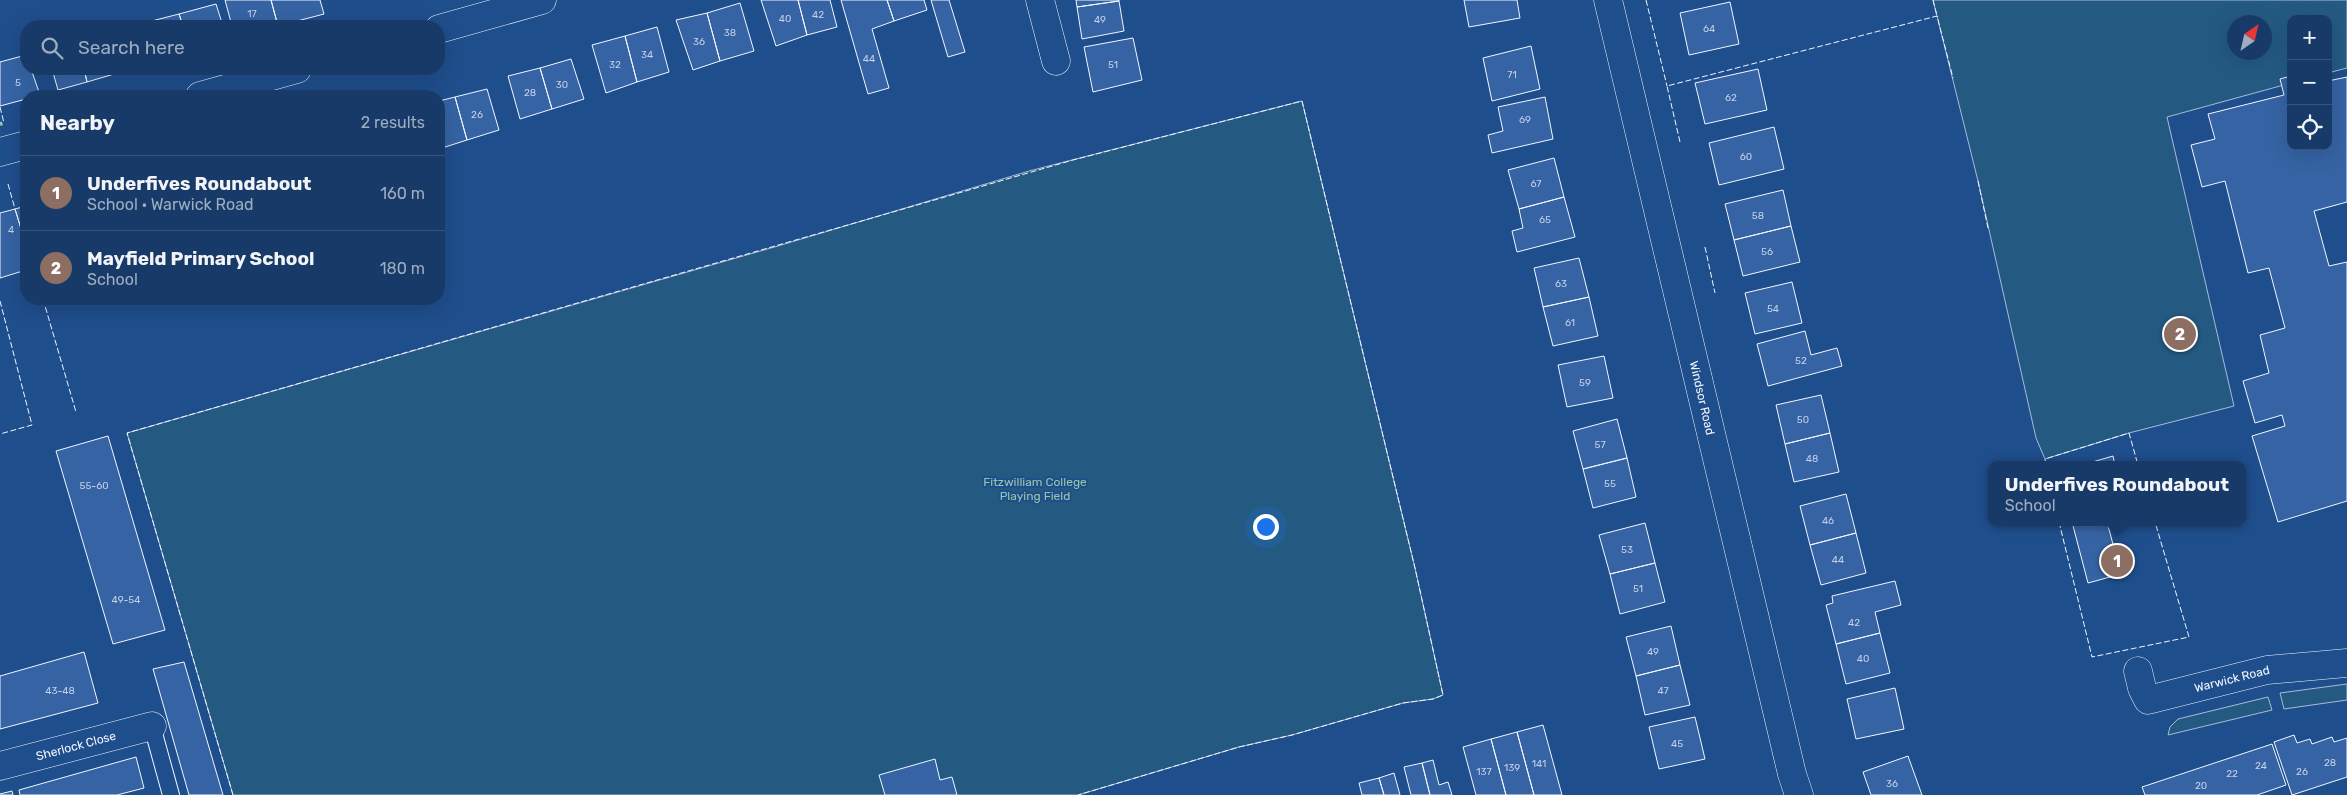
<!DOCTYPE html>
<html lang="en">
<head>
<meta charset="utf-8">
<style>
  body { margin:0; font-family:Rubik,sans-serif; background:#244571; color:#f1f3f6 }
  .controls { position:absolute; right:15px; top:15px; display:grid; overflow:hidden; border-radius:10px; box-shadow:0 5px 20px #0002 }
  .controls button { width:45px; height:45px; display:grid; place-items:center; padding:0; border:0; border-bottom:1px solid #36547d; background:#173a69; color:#f1f3f6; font:25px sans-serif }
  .compass { position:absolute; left:2227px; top:15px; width:45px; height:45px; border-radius:50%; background:#173a69; box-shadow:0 5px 20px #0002; rotate:34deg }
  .you { position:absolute; left:1265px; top:526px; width:18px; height:18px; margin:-12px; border:4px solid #fff; border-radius:50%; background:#1a73e8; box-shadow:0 0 0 8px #1a73e833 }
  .badge { display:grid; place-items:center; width:32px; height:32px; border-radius:50%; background:#e797bd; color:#fff; font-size:16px; font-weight:700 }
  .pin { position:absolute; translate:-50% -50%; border:2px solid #fff; box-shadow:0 1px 5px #0006 }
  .popup { position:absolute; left:1988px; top:461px; width:258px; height:65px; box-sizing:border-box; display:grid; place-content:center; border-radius:10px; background:#173a69; filter:drop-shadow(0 1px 4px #0005); font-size:16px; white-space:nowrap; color:#9eadc0 }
  .popup b { font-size:19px; color:#f1f3f6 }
  .popup::after { content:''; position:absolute; left:50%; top:100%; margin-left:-10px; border:10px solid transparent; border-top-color:#173a69 }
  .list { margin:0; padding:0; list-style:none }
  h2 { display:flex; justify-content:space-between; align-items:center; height:65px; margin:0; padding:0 20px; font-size:21px }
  h2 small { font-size:16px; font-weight:400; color:#9eadc0 }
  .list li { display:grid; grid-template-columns:32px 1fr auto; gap:15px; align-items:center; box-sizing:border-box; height:75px; padding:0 20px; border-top:1px solid #36547d }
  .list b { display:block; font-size:19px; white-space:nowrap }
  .list p { margin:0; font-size:16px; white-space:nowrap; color:#9eadc0 }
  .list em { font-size:16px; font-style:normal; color:#9eadc0 }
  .icon { flex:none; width:28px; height:28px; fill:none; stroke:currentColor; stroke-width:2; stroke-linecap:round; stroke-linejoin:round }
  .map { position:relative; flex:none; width:2347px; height:795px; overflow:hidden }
  .search { position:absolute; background:#173a69; box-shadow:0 5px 20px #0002; left:20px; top:20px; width:425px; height:55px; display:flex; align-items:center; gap:12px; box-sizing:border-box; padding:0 18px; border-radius:20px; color:#9eadc0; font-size:19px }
  .panel { position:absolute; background:#173a69; box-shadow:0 5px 20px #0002; left:20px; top:90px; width:425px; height:215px; border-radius:20px }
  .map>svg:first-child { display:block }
  .green { fill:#245a82; stroke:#a8bbd7; fill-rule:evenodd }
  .building { fill:#3563a3; stroke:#f2f6ff }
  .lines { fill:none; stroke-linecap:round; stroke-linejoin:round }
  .lane-casing { stroke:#f2f6ff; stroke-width:18 }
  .street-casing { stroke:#f2f6ff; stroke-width:29 }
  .lane { stroke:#1f4e8c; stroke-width:16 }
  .street { stroke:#1f4e8c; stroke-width:28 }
  .hedge { stroke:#97c8a6; stroke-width:4; stroke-dasharray:2.5 4; stroke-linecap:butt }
  .fence { stroke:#f2f6ff; stroke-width:1; stroke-dasharray:6 2.5; stroke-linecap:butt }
  .labels { text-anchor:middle; stroke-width:4; stroke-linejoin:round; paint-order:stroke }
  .number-label { font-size:10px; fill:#c3d1e8 }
  .street-label { font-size:12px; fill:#f2f6ff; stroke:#1f4e8c }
  .park-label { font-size:12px; fill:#97c8a6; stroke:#1f4e8c }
</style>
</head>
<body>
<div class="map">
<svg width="2347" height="795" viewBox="0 0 2347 795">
  <rect width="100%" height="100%" fill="#1f4e8c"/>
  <path class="green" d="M1933 0H2347V68L2328 73V19H2291V83L2167 117 2234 406 2129 433 2045 459 2036 438 1978 181ZM2234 22H2264V52H2234Z
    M1302 101 1415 568 1443 695 1433 699 1403 703 1292 735 1239 747 1078 795H233L127 433 778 246 1029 171Z
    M2347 684V700L2284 709 2280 693Z
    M2268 697 2272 710 2168 735 2170 727 2178 719Z"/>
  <path class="building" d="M225 0H271L278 26H232Z
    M271 0H320L324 14 278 26Z
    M761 0H798L807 35 776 46Z
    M798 0H830L837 27 807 35Z
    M841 0H887L894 21 872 29 889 88 868 94Z
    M887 0H924L927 10 894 21Z
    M931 0H949L965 52 948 57Z
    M1076 0H1119V1L1077 7Z
    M1464 0H1517L1520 18 1469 27Z
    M1119 1 1124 31 1082 39 1077 7Z
    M1730 2 1739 44 1689 55 1680 13Z
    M740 3 754 51 720 61 707 13Z
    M216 4 223 26H183L179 14Z
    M707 13 720 61 693 70 676 20Z
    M179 14 183 26H132Z
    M657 27 669 72 637 82 625 36Z
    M625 36 637 82 606 93 592 45Z
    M1133 38 1142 80 1093 92 1084 47Z
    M1531 46 1540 89 1492 101 1483 58Z
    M26 55V69H31L40 95 26 96V99L0 106V62Z
    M571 59 584 99 552 109 540 68Z
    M540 68 552 109 520 119 508 76Z
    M52 69H84L87 82 58 90Z
    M84 69H120L121 72 87 82Z
    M1758 69 1767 110 1705 124 1695 83Z
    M2291 76V146H2328V81L2347 77V202L2314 211 2329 266 2347 262V501L2278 522 2252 436 2285 426 2282 415 2255 423 2243 381 2269 373 2260 335 2285 328 2269 268 2248 273 2225 181 2202 187 2191 145 2215 139 2208 114 2284 95 2280 79Z
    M487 89 499 130 467 140 455 97Z
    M455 97 467 140 439 149V101Z
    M1545 97 1553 139 1492 153 1488 135 1503 131 1498 107Z
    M1774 127 1784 169 1719 185 1709 143Z
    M1554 158 1564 197 1519 209 1508 170Z
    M1783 190 1791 226 1734 240 1725 204Z
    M1564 197 1575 237 1517 252 1512 231 1523 228 1519 209Z
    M26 206V245L15 209Z
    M15 209 26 245V270L0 278V213Z
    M1791 226 1800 262 1743 276 1734 240Z
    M1579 258 1589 297 1543 307 1534 268Z
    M1792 282 1802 323 1755 334 1745 293Z
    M1589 297 1598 336 1553 346 1543 307Z
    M1805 331 1811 355 1837 348 1842 366 1768 386 1757 344Z
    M1604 356 1613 398 1567 407 1558 365Z
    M1821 395 1830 433 1785 444 1776 405Z
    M1617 419 1627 458 1583 469 1573 431Z
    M1830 433 1839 472 1794 482 1785 444Z
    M108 436 165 630 113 644 56 451Z
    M2113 456 2115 465H2082Z
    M1627 458 1636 497 1593 508 1583 469Z
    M1846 494 1856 533 1810 545 1800 506Z
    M2072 522H2107L2121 574 2088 583Z
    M1645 523 1655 563 1610 574 1599 535Z
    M1856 533 1866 573 1821 585 1810 545Z
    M1655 563 1665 602 1620 614 1610 574Z
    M1895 581 1901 605 1875 612 1880 633 1836 644 1826 605 1833 603 1832 596Z
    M1671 626 1680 665 1636 676 1626 637Z
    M1880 633 1890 673 1846 684 1836 644Z
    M84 652 98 703 0 729V676Z
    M184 662 223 795H189L153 669Z
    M1680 665 1690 705 1645 715 1636 676Z
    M1895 688 1904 729 1856 739 1847 699Z
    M1695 717 1705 759 1659 769 1649 727Z
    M1543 725 1562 795H1534L1517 732Z
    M1517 732 1534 795H1506L1491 739Z
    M2294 735 2297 743 2310 739 2312 744 2332 737 2334 742 2347 738V777L2292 795 2274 742Z
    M1491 739 1506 795H1476L1463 747Z
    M2272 744 2286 785 2257 795H2145L2142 787Z
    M1908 756 1922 795H1871L1863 772Z
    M136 757 144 788 117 795H20L19 790Z
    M935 759 940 780 952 777 957 795H885L879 775Z
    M1433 760 1439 785 1448 782 1452 795H1430L1422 763Z
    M1422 763 1430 795H1411L1404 767Z
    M1394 773 1400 795H1384L1379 778Z
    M1379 778 1384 795H1362L1359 783Z
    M12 791 13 795H0V794Z"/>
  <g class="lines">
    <defs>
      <path id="lane" d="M152 726 171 795"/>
      <path id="street" d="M1040 0 1056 61
        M1608 0 1792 774 1799 795
        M439 29 542 0
        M200 96 297 69
        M0 152 26 145
        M2138 671 2142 688 2148 700 2267 670 2347 663
        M0 766 152 726"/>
    </defs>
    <use href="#lane" class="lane-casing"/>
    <use href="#street" class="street-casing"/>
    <use href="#lane" class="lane"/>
    <use href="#street" class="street"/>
    <path class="hedge" d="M0 124 4 123"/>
    <path class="fence" d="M1646 0 1667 86
      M1933 0 1937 16
      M0 107 4 123
      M1680 142 1667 86 1937 16 1953 78
      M1978 181 1988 228
      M8 184 15 209
      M1705 247 1715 293
      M43 299 76 412
      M0 301 32 425 0 434
      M2046 465 2045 459 2129 433 2138 465
      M2059 522 2092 657 2189 637 2155 522
      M233 795 127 433 1073 160 1302 101 1415 568 1443 695 1433 699 1403 703 1292 735 1239 747 1078 795"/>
  </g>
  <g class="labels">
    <g class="number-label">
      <text x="252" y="17">17</text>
      <text x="818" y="18">42</text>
      <text x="785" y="22">40</text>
      <text x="1100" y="23">49</text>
      <text x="1709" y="32">64</text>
      <text x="730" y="36">38</text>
      <text x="699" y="45">36</text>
      <text x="647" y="58">34</text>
      <text x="869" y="62">44</text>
      <text x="615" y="68">32</text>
      <text x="1113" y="68">51</text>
      <text x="1512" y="78">71</text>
      <text x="18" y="86">5</text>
      <text x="562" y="88">30</text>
      <text x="530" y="96">28</text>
      <text x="1731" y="101">62</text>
      <text x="477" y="118">26</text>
      <text x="1525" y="123">69</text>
      <text x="1746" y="160">60</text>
      <text x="1536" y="187">67</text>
      <text x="1758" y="219">58</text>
      <text x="1545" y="223">65</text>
      <text x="11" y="233">4</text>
      <text x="1767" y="255">56</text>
      <text x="1561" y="287">63</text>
      <text x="1773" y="312">54</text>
      <text x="1570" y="326">61</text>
      <text x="1801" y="364">52</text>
      <text x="1585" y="386">59</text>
      <text x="1803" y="423">50</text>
      <text x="1600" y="448">57</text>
      <text x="1812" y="462">48</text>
      <text x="1610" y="487">55</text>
      <text x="94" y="489">55-60</text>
      <text x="1828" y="524">46</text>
      <text x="1627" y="553">53</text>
      <text x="1838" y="563">44</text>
      <text x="1638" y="592">51</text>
      <text x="126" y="603">49-54</text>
      <text x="1854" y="626">42</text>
      <text x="1653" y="655">49</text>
      <text x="1863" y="662">40</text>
      <text x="60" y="694">43-48</text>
      <text x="1663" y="694">47</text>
      <text x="1677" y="747">45</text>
      <text x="2330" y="766">28</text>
      <text x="1539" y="767">141</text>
      <text x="2261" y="769">24</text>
      <text x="1512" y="771">139</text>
      <text x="1484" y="775">137</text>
      <text x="2302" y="775">26</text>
      <text x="2232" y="777">22</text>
      <text x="1892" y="787">36</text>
      <text x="2201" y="789">20</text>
    </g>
    <g class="street-label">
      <text transform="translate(1702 398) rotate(77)" y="4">Windsor Road</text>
      <text transform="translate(2232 679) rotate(-14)" y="4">Warwick Road</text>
      <text transform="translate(76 746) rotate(-15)" y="4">Sherlock Close</text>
    </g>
    <g class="park-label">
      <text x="1035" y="486">Fitzwilliam College<tspan x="1035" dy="14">Playing Field</tspan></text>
    </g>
  </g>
</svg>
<div class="controls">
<button>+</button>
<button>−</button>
<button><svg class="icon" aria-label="locate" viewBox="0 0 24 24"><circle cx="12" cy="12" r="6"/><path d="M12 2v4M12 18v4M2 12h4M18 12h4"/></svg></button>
</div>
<svg class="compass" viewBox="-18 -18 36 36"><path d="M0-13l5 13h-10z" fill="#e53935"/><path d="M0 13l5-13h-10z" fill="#9eadc0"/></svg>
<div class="you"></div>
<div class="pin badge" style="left:2117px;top:561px;background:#8d6e63">1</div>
<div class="popup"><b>Underfives Roundabout</b>School</div>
<div class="pin badge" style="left:2180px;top:334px;background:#8d6e63">2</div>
<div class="search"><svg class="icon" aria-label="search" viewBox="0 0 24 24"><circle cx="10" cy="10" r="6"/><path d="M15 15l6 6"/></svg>Search here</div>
<section class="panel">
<h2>Nearby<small>2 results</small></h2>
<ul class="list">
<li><span class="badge" style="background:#8d6e63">1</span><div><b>Underfives Roundabout</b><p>School · Warwick Road</p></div><em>160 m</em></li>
<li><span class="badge" style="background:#8d6e63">2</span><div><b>Mayfield Primary School</b><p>School</p></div><em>180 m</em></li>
</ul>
</section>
</div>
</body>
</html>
